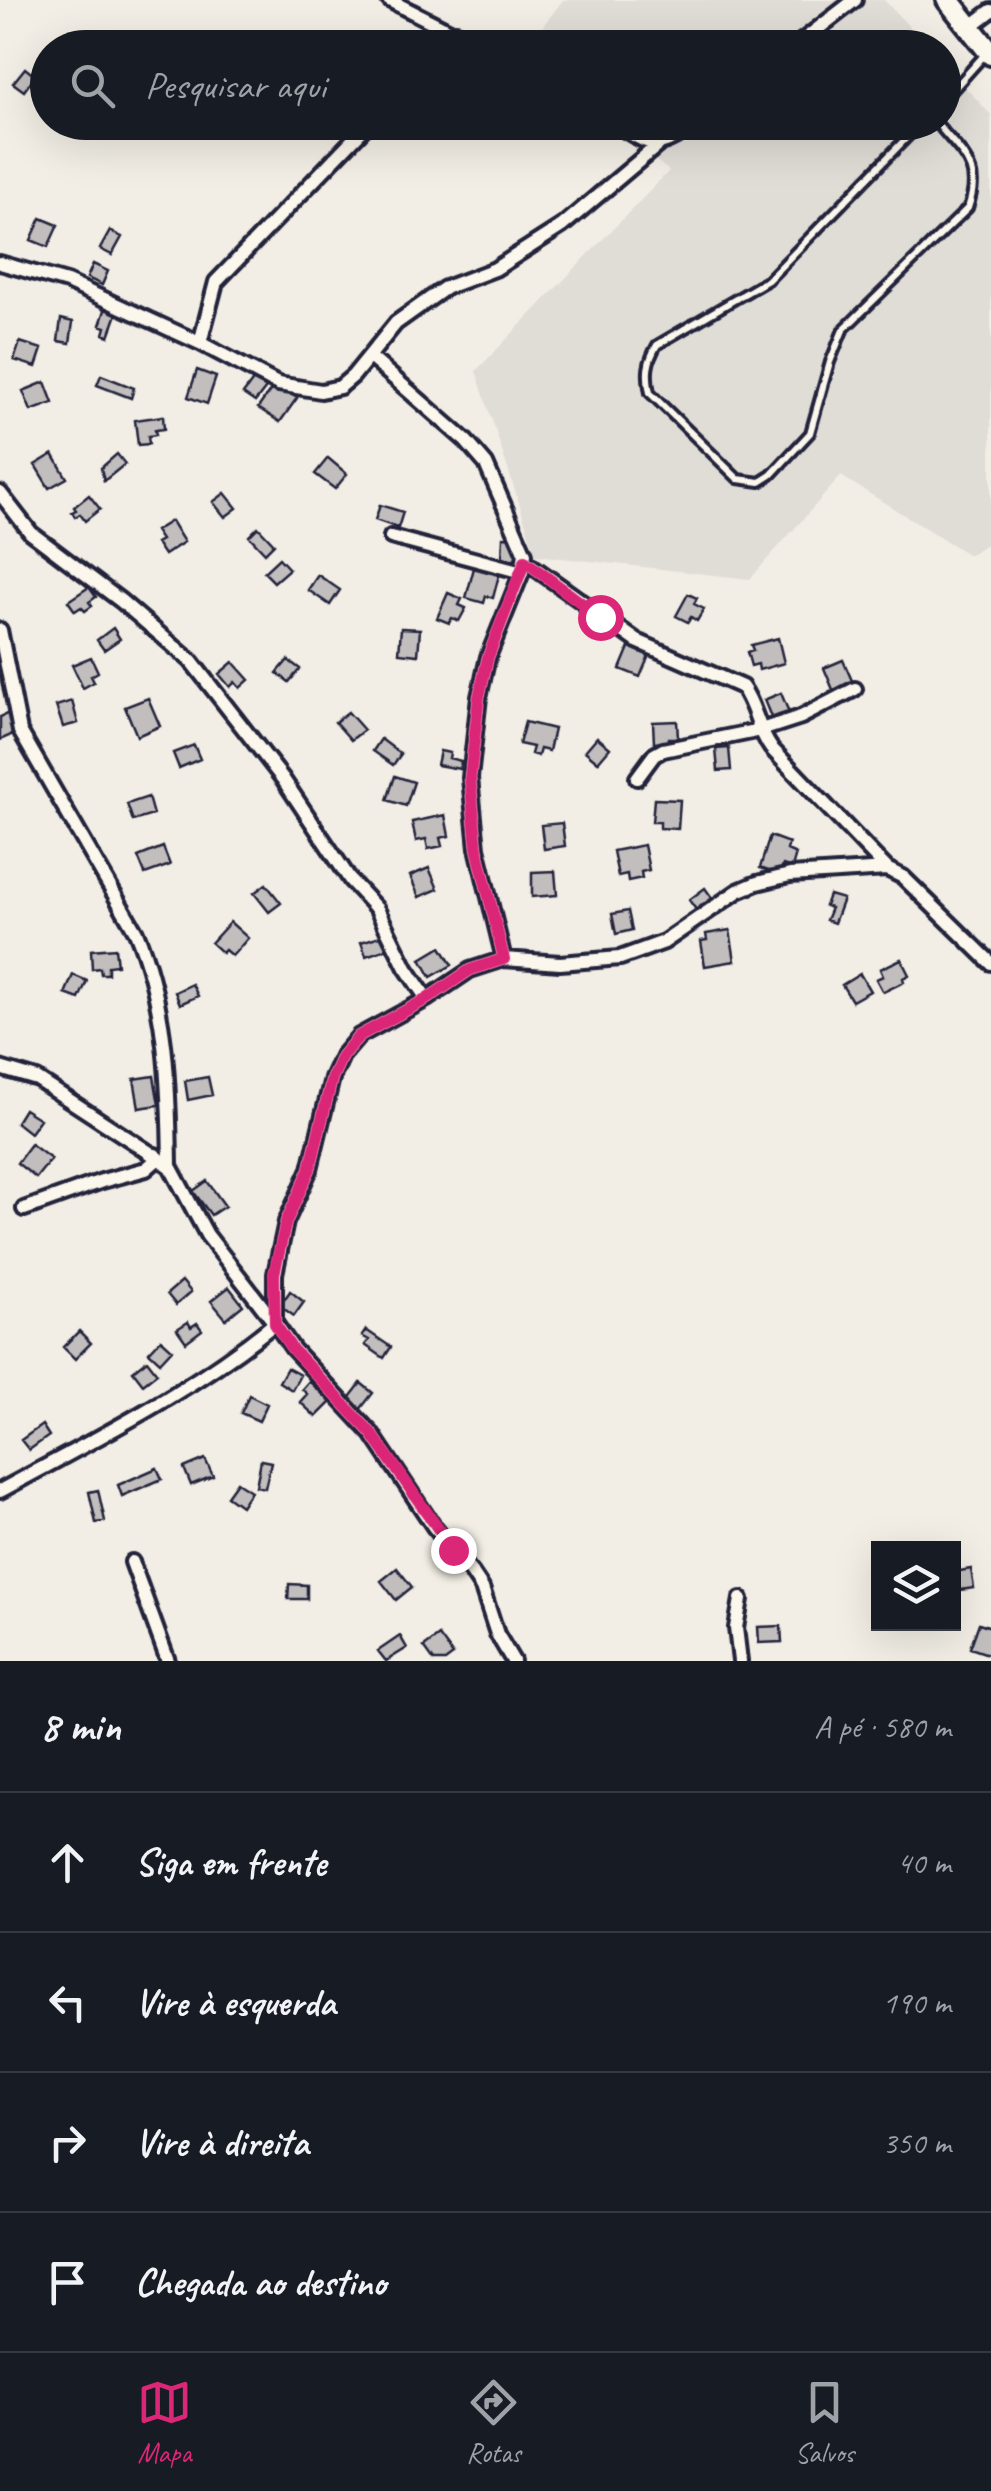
<!DOCTYPE html>
<html lang="pt">
<head>
<meta charset="utf-8">
<style>
  body { margin:0; font-family:Caveat,sans-serif; background:#20242c; color:#f1f3f6 }
  .controls { position:absolute; right:30px; bottom:30px; display:grid; overflow:hidden; border-radius:0px; box-shadow:0 10px 40px #0002 }
  .controls button { width:90px; height:90px; display:grid; place-items:center; padding:0; border:0; border-bottom:2px solid #363941; background:#171b24; color:#f1f3f6; font:50px sans-serif }
  .stop { position:absolute; width:30px; height:30px; margin:-22px; border:8px solid #db2777; border-radius:50%; background:#fff }
  .stop.end { background:#db2777; border-color:#fff; box-shadow:0 2px 10px #0008 }
  .list { margin:0; padding:0; list-style:none }
  h2 { display:flex; justify-content:space-between; align-items:center; height:130px; margin:0; padding:0 40px; font-size:42px }
  h2 small { font-size:32px; font-weight:400; color:#9ea1a6 }
  .list li { display:grid; grid-template-columns:65px 1fr auto; gap:30px; align-items:center; box-sizing:border-box; height:140px; padding:0 40px; border-top:2px solid #363941 }
  .list b { display:block; font-size:38px; white-space:nowrap }
  .list em { font-size:32px; font-style:normal; color:#9ea1a6 }
  .icon { flex:none; width:55px; height:55px; fill:none; stroke:currentColor; stroke-width:2; stroke-linecap:round; stroke-linejoin:round }
  .map { position:relative; flex:none; width:991px; height:1661px; overflow:hidden }
  .search { position:absolute; background:#171b24; box-shadow:0 10px 40px #0002; left:30px; right:30px; top:30px; height:110px; display:flex; align-items:center; gap:25px; box-sizing:border-box; padding:0 35px; border-radius:55px; color:#9ea1a6; font-size:38px }
  .sheet { height:690px; background:#171b24 }
  nav { display:flex; justify-content:space-around; align-items:center; box-sizing:border-box; height:140px; border-top:2px solid #363941; background:#171b24; font-size:28px; color:#9ea1a6 }
  nav a { display:grid; justify-items:center; gap:5px }
  nav .on { color:#db2777 }
  .map>svg:first-child { display:block }
  .built { fill:#e0dcd6 }
  .building { fill:#c2bebe; stroke:#22223b; stroke-width:2.5 }
  .lines { fill:none; stroke-linecap:round; stroke-linejoin:round }
  .lane-casing { stroke:#22223b; stroke-width:14 }
  .street-casing { stroke:#22223b; stroke-width:20 }
  .primary-casing { stroke:#22223b; stroke-width:28 }
  .lane { stroke:#fbf7ec; stroke-width:6 }
  .street { stroke:#fbf7ec; stroke-width:12 }
  .primary { stroke:#fbf7ec; stroke-width:20 }
  .route { stroke:#db2777; stroke-width:12 }
</style>
</head>
<body>
<div class="map">
<svg width="991" height="1661" viewBox="0 0 991 1661">
  <rect width="100%" height="100%" fill="#f2eee5"/>
  <filter id="ink" filterUnits="userSpaceOnUse"><feTurbulence type="fractalNoise" baseFrequency=".01" numOctaves="2"/><feDisplacementMap in="SourceGraphic" scale="20" xChannelSelector="R" yChannelSelector="G"/><feConvolveMatrix kernelMatrix="1 2 1 2 8 2 1 2 1" color-interpolation-filters="sRGB"/></filter>
  <g filter="url(#ink)">
    <path class="built" d="M563 0H884L928 47 526 48Z
      M944 64 991 115V541L969 555 841 476 750 579 536 555 476 371 669 171 610 123 944 122Z"/>
    <path class="building" d="M25 68 35 76 24 91 13 83Z
      M41 218 58 225 48 247 31 240Z
      M110 231 122 237 112 255 100 249Z
      M93 264 108 271 102 285 87 278Z
      M106 307 118 311 109 336 104 334 106 327 100 325Z
      M61 319 73 322 70 343 58 341Z
      M20 342 42 349 36 367 14 360Z
      M197 370 216 377 207 404 188 397Z
      M101 375 134 388 131 398 97 385Z
      M257 375 269 384 255 402 243 394Z
      M45 382 53 403 31 411 23 391Z
      M275 384 297 398 280 422 258 408Z
      M163 416 164 429 155 430 156 435 148 436 149 444 138 445 135 420Z
      M53 454 67 478 49 488 35 465Z
      M117 454 125 464 104 481 101 468Z
      M328 458 347 474 335 489 315 474Z
      M225 493 237 508 225 517 213 502Z
      M89 495 100 509 85 521 80 514 75 517 72 512 76 510 74 507Z
      M380 505 403 512 398 528 375 520Z
      M171 521 184 542 164 555 156 543 161 540 155 531Z
      M258 527 274 544 265 553 249 536Z
      M503 537 517 538 516 559H502Z
      M279 558 289 569 274 582 264 572Z
      M475 564 500 571 493 598 486 596 484 603 466 598Z
      M318 575 340 590 330 605 308 590Z
      M89 587 96 597 89 602 92 606 85 611 81 607 75 611 68 601Z
      M448 593 462 599 459 605 466 608 459 621 452 618 449 623 437 618Z
      M688 594 697 598 694 604 704 609 697 621 691 617 688 622 676 616Z
      M113 628 120 639 104 650 97 640Z
      M401 628 420 629 418 655 399 653Z
      M778 638 784 663 759 670 758 664 751 666 747 652 753 650 751 645Z
      M630 645 650 653 640 677 620 669Z
      M91 657 98 672 91 676 94 682 83 688 72 665Z
      M288 660 300 669 289 682 277 673Z
      M843 660 853 683 834 692 824 668Z
      M233 662 249 680 240 688 235 682 230 687 219 674Z
      M781 693 790 715 773 722 764 700Z
      M148 698 160 726 137 736 125 707Z
      M72 701 78 723 63 727 56 706Z
      M348 712 364 730 351 740 335 722Z
      M9 713 18 732 0 740V717Z
      M677 721 678 738H668V742L654 743 653 722Z
      M525 722 554 729 549 751 540 749 538 756 531 754 533 747 519 744Z
      M597 737 610 748 598 762 585 751Z
      M381 739 401 754 393 765 373 751Z
      M194 745 200 759 179 768 173 753Z
      M729 748 731 770 718 771 716 749Z
      M440 751 450 753 449 758 461 761 460 769 437 765Z
      M395 776 414 782 406 806 387 800Z
      M148 797 153 815 133 821 127 804Z
      M654 799 680 800 678 829 660 828V822H652Z
      M445 815 449 836 440 838 442 846 428 849 426 839 416 841 412 822Z
      M562 823 565 846 544 849 541 825Z
      M770 836 789 843 787 850 796 854 792 868 783 865 780 875 760 868Z
      M644 845 649 870 641 872 642 878 628 881 627 874 618 876 613 851Z
      M163 847 170 865 145 874 138 857Z
      M429 868 438 889 419 897 410 876Z
      M555 871 557 895 532 897V872Z
      M266 884 281 903 269 912 254 893Z
      M705 888 715 902 699 914 689 900Z
      M829 895 843 899 834 923 826 920 831 908 825 906Z
      M628 911 632 930 616 934 612 914Z
      M230 922 248 938 232 956 225 950 222 953 211 943Z
      M730 930 735 961 705 966 701 941 707 940 706 934Z
      M386 934 390 948 366 956 361 942Z
      M441 947 452 965 431 977 421 959Z
      M115 948 117 965 108 966V974H101L100 968 92 969 91 950Z
      M901 959 909 975 903 978 904 982 883 992 876 979 883 976 880 969Z
      M860 974 870 991 852 1001 842 985Z
      M73 975 87 981 79 999 65 994Z
      M192 984 198 996 180 1004 175 992Z
      M154 1076 159 1105 139 1108 134 1079Z
      M208 1077 212 1095 188 1100 185 1081Z
      M24 1109 40 1119 30 1133 16 1122Z
      M31 1144 51 1159 36 1178 17 1163Z
      M207 1181 225 1206 211 1215 193 1191Z
      M182 1281 191 1292 176 1305 167 1294Z
      M229 1287 243 1305 226 1319 211 1301Z
      M290 1291 304 1302 294 1316 280 1306Z
      M188 1322 191 1327 197 1323 202 1330 186 1342 177 1329Z
      M366 1330 391 1347 384 1358 365 1345 369 1340 362 1336Z
      M79 1331 91 1343 75 1359 63 1347Z
      M161 1339 172 1349 160 1362 149 1352Z
      M147 1360 157 1373 143 1384 133 1371Z
      M287 1368 300 1375 292 1390 279 1382Z
      M309 1381 331 1402 316 1417 300 1402 307 1394 302 1389Z
      M361 1383 373 1393 359 1411 347 1401Z
      M249 1395 267 1404 259 1421 241 1413Z
      M42 1425 49 1436 29 1450 21 1440Z
      M205 1459 213 1476 191 1485 184 1468Z
      M261 1460 271 1462 265 1488 256 1486Z
      M157 1468 162 1479 122 1496 118 1485Z
      M237 1482 251 1491 241 1506 227 1496Z
      M98 1490 105 1521 96 1523 89 1492Z
      M397 1568 412 1587 396 1600 381 1581Z
      M971 1569 974 1588 954 1591V1572Z
      M289 1584 307 1585V1599H288Z
      M979 1623 991 1627V1655L970 1648Z
      M781 1626 782 1642 759 1643 758 1627Z
      M400 1636 407 1648 386 1661 378 1651Z
      M439 1636 453 1655 445 1661H434L424 1647Z"/>
    <g class="lines">
      <defs>
        <path id="lane" d="M944 100 987 52
          M922 122 768 280 657 345C647 362 646 374 650 393L738 479 760 482 771 475 810 433 830 362 843 330 968 208C983 165 962 155 936 122"/>
        <path id="street" d="M389 0 483 48
          M970 27 991 11
          M442 48 456 32
          M793 48 855 0
          M612 122C653 147 656 153 696 122
          M0 263 67 282 200 343 278 384 321 391 340 387 353 376 396 323 445 288 495 269 562 226 658 145
          M200 343 216 282 370 122
          M371 358 466 441 486 464 525 554 522 572 488 657 479 697 470 778 477 848 504 959
          M0 493 31 533 121 601 191 661 283 779 351 881 377 909 406 968 427 999
          M391 537 522 572
          M525 561 637 641 742 687C756 706 757 729 771 748L887 869 903 877 991 963
          M0 630 20 731 136 932C167 1006 169 1087 170 1166
          M637 778 654 755 663 750 761 730 801 717 855 689
          M0 1068 37 1079 170 1166 207 1235 275 1323C191 1392 95 1439 0 1491
          M24 1209 102 1181 146 1169 154 1162 155 1155
          M132 1562 168 1661
          M513 1661 497 1634 482 1588 472 1573 434 1527 372 1434 293 1349 275 1323V1274L286 1222 310 1169 332 1078 342 1056 359 1036 427 999 470 970 504 959 560 963 620 958 664 942 738 891 757 883 790 875 887 869
          M740 1661 736 1628 741 1599"/>
        <path id="primary" d="M948 0 991 54"/>
      </defs>
      <use href="#lane" class="lane-casing"/>
      <use href="#street" class="street-casing"/>
      <use href="#primary" class="primary-casing"/>
      <use href="#lane" class="lane"/>
      <use href="#street" class="street"/>
      <use href="#primary" class="primary"/>
    </g>
  </g>
  <g class="lines" filter="url(#ink)">
    <path class="route" d="M453 1550 372 1434 292 1349 275 1324 274 1274 286 1222 310 1169 332 1078 342 1056 359 1036 427 999 470 970 504 959 477 848 470 778 479 697 488 657 525 561 600 617"/>
  </g>
</svg>
<div class="controls">
<button><svg class="icon" aria-label="layers" viewBox="0 0 24 24"><path d="M12 4l9 5-9 5-9-5zM3 14l9 5 9-5"/></svg></button>
</div>
<div class="stop" style="left:600px;top:617px"></div>
<div class="stop end" style="left:453px;top:1550px"></div>
<div class="search"><svg class="icon" aria-label="search" viewBox="0 0 24 24"><circle cx="10" cy="10" r="6"/><path d="M15 15l6 6"/></svg>Pesquisar aqui</div>
</div>
<section class="sheet">
<h2>8 min<small>A pé · 580 m</small></h2>
<ul class="list">
<li><svg class="icon" aria-label="ahead" viewBox="0 0 24 24"><path d="M12 20V5M6 11l6-6 6 6"/></svg><div><b>Siga em frente</b></div><em>40 m</em></li>
<li><svg class="icon" aria-label="left" viewBox="0 0 24 24"><path d="M17 20v-9H6M10 6l-5 5 5 5"/></svg><div><b>Vire à esquerda</b></div><em>190 m</em></li>
<li><svg class="icon" aria-label="right" viewBox="0 0 24 24"><path d="M7 20v-9h11M14 6l5 5-5 5"/></svg><div><b>Vire à direita</b></div><em>350 m</em></li>
<li><svg class="icon" aria-label="arrive" viewBox="0 0 24 24"><path d="M6 21V4h12l-3 4 3 4H6"/></svg><div><b>Chegada ao destino</b></div></li>
</ul>
</section>
<nav>
<a class="on"><svg class="icon" aria-label="map" viewBox="0 0 24 24"><path d="M3 6l6-2 6 2 6-2v14l-6 2-6-2-6 2zM9 4v14M15 6v14"/></svg>Mapa</a>
<a><svg class="icon" aria-label="directions" viewBox="0 0 24 24"><path d="M12 3l9 9-9 9-9-9zM9 14v-3h6M13 9l2 2-2 2"/></svg>Rotas</a>
<a><svg class="icon" aria-label="saved" viewBox="0 0 24 24"><path d="M7 4h10v16l-5-4-5 4z"/></svg>Salvos</a>
</nav>
</body>
</html>
